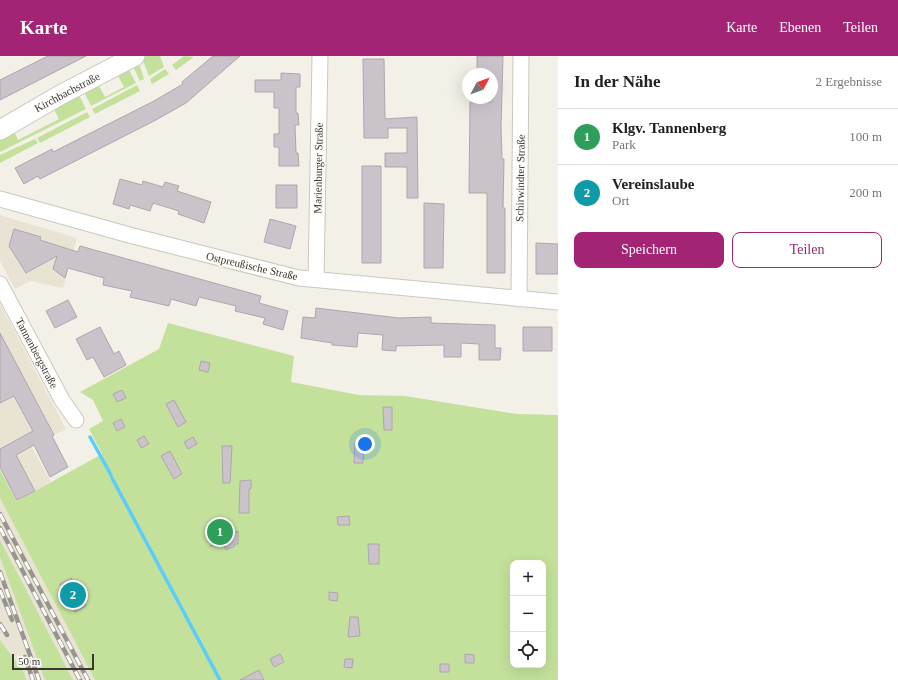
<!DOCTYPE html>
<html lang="de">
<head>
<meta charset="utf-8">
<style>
  body { margin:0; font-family:"Times New Roman",serif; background:#f2f2f2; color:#202124 }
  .controls { position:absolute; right:12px; bottom:12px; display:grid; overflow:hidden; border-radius:8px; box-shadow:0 4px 16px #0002 }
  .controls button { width:36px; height:36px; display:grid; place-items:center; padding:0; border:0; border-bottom:1px solid #e0e0e0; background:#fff; color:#202124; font:20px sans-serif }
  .compass { position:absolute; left:462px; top:12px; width:36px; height:36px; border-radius:50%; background:#fff; box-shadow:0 4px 16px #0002; rotate:49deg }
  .scale { position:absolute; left:12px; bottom:10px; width:82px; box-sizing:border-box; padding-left:4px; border:2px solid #383734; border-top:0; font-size:11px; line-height:14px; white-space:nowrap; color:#383734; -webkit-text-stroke:3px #fffef8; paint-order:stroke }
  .you { position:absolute; left:365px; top:388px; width:14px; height:14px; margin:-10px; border:3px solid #fff; border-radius:50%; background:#1a73e8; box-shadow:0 0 0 6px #1a73e833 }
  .badge { display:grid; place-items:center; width:26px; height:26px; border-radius:50%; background:#a32374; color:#fff; font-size:13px; font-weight:700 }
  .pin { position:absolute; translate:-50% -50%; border:2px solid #fff; box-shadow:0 1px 4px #0006 }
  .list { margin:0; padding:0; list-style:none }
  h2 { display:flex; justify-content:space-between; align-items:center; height:52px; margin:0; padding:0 16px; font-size:17px }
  h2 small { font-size:13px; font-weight:400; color:#757577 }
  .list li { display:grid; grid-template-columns:26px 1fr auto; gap:12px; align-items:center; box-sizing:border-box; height:56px; padding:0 16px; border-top:1px solid #e0e0e0 }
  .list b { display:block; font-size:15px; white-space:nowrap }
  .list p { margin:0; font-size:13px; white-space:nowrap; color:#757577 }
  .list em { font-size:13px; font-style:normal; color:#757577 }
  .actions { display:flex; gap:8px; padding:12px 16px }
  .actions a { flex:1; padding:9px 0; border:1px solid #a32374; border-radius:8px; text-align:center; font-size:14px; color:#a32374 }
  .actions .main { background:#a32374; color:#fff }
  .icon { flex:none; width:22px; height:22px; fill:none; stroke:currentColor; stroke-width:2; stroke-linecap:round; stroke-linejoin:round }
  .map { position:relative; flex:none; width:558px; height:624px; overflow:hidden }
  header { display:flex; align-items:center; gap:24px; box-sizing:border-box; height:56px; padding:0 20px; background:#a32374; color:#fff }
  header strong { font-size:19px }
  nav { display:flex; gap:22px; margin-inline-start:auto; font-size:14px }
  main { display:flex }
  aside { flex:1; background:#fff }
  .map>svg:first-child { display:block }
  .built { fill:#e8e3d3 }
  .green { fill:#c3e19b; fill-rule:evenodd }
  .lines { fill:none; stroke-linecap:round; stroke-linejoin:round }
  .stream { stroke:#5cccfd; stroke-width:3.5 }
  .building { fill:#cbc3ca; stroke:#aea6ad }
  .minor-casing { stroke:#cac8be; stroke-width:17 }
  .major-casing { stroke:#cac8be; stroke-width:21 }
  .minor { stroke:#fff; stroke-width:15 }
  .major { stroke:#fff; stroke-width:19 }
  .rail-casing { stroke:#97958f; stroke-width:4.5 }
  .rail { stroke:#fffef8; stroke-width:3; stroke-dasharray:9; stroke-linecap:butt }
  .labels { text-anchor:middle; stroke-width:3; stroke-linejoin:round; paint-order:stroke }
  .street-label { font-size:11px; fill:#383734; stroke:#fffef8 }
</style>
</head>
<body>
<header>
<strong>Karte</strong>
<nav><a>Karte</a><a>Ebenen</a><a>Teilen</a></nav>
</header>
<main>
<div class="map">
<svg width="558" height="624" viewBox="0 0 558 624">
  <rect width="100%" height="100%" fill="#f3f0e7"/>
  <path class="built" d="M0 159 77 182 63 232 30 225 15 233 0 205Z
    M0 248 66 373 32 391 51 426 17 445 0 414Z
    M0 442 95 624H0Z"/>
  <path class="green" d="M146 0H160L164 11 149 20 142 2Z
    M184 0 194 1 176 14 172 9Z
    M136 6 140 10 144 23 140 25 132 8Z
    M165 13 169 18 152 28 150 23Z
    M129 14 136 27 91 50 83 34 97 26 105 41 124 31 116 16Z
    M137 29 140 35 95 58 92 53Z
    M79 39 86 53 0 96V82L13 73 18 84 59 63 53 51Z
    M87 56 90 61 40 87 37 82Z
    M35 83 38 87 0 107V99Z
    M168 267 294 300 291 326 359 339 405 340 517 358 558 359V624H95L0 442V414L17 445 102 398 89 373 103 365 93 344 80 336 159 293ZM513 507H543V609H513Z
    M0 484 73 624H45L0 501Z
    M0 584 24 617 26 624H0Z"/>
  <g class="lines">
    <path class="stream" d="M90 381 111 419
      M112 422 220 624"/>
  </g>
  <path class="building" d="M48 0H86L0 44V24Z
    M213 0H240L186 47 154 65 40 123 38 120 24 128 15 112 52 93 53 96 154 45 183 28 182 26Z
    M477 0H503L501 71 502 103H504L503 152H505V217H487V137H469L470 46H492V18H477Z
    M363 3H384L385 63 417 61 418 142H407V111H385V97H407V72H388V82H364Z
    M281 17 300 18V31H296V57H298L299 69H295L296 97H298L299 110H279V91H274V78H279V52H274V36H255V24H281Z
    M362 110H381V207H362Z
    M120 123 142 129 143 125 163 131 165 126 179 130 177 135 211 146 204 167 178 158 179 155 153 147 150 155 130 149 129 153 113 148Z
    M276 129H297V152H276Z
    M424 147 444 148 443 212H424Z
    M270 163 296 170 290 193 264 186Z
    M14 173 41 181 40 184 78 196 80 190 261 240 259 247 288 255 283 274 263 268 265 262 235 255 236 250 199 241 196 250 171 243 169 250 130 241 132 235 103 229 104 222 68 212 65 222 53 213 57 200 26 217 9 190Z
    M536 187 558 188V218H536Z
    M68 244 77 261 55 272 46 255Z
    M316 252 399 262 431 261V267L495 269V292H501L500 304H479V288L461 287V301H444V289L396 290V295L382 294 383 279 358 277 357 291 332 289V287L301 282 303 261 315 262Z
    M100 271 114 298 119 295 126 309 104 321 93 301 87 304 76 283Z
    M523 271H552V295H523Z
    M0 277 54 379 52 380 68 411 50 421 34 389 16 399 35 435 17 444 0 411V393L33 375 14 340 0 347Z
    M201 305 210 307 208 316 199 314Z
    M122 334 126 342 117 346 113 338Z
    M174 344 186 366 178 371 166 348Z
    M383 351H392V374H384Z
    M121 363 125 371 117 375 113 367Z
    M144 380 149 388 141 392 137 384Z
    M193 381 197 388 188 393 184 386Z
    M355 386H364L363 407H354Z
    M222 390H232L230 427H223Z
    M170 395 182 418 174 423 161 400Z
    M251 424V433H249V457H239L240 425Z
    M349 460 350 469H338L337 461Z
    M238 475V488H234L235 490 226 494 224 489 210 490Z
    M368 488H379V508H369Z
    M71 522 86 550 75 556 60 528Z
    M329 536 338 537 337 545 329 544Z
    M350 561H358L360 580 348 581Z
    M280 598 284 606 274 611 270 603Z
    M465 598 474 599V607H465Z
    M345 603H353L352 612 344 611Z
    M440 608H449V616H440Z
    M259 614 264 624H240Z"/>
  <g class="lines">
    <defs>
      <path id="minor" d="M0 143 133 180 299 222 558 246
        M316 223 320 0
        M0 228 62 344 76 364
        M519 243 521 0"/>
      <path id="major" d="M0 74 62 38 135 0"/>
    </defs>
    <use href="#minor" class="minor-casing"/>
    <use href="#major" class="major-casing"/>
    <use href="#minor" class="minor"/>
    <use href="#major" class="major"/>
    <defs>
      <path id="rail" d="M0 458 88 624
        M0 472 80 624
        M0 516 39 624
        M0 534 12 564
        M0 568 7 579
        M25 601 33 624"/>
    </defs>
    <use href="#rail" class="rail-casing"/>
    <use href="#rail" class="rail"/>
  </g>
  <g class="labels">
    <g class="street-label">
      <text transform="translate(67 36) rotate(-28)" y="4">Kirchbachstraße</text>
      <text transform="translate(318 112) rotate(-89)" y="4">Marienburger Straße</text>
      <text transform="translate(520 122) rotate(-89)" y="4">Schirwindter Straße</text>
      <text transform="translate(252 210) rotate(13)" y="4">Ostpreußische Straße</text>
      <text transform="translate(37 297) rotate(62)" y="4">Tannenbergstraße</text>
    </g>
  </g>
</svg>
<div class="controls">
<button>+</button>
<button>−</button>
<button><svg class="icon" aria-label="locate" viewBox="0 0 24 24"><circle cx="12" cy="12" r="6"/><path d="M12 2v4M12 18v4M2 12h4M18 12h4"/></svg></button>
</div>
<svg class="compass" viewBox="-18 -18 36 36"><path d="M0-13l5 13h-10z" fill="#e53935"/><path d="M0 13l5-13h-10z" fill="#757577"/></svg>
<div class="scale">50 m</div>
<div class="you"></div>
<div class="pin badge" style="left:220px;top:476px;background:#2e9e5b">1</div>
<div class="pin badge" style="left:73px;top:539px;background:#0f9aa8">2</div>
</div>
<aside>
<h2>In der Nähe<small>2 Ergebnisse</small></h2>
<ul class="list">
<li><span class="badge" style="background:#2e9e5b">1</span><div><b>Klgv. Tannenberg</b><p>Park</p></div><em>100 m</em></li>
<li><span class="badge" style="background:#0f9aa8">2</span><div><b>Vereinslaube</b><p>Ort</p></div><em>200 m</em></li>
</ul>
<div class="actions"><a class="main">Speichern</a><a>Teilen</a></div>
</aside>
</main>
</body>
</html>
